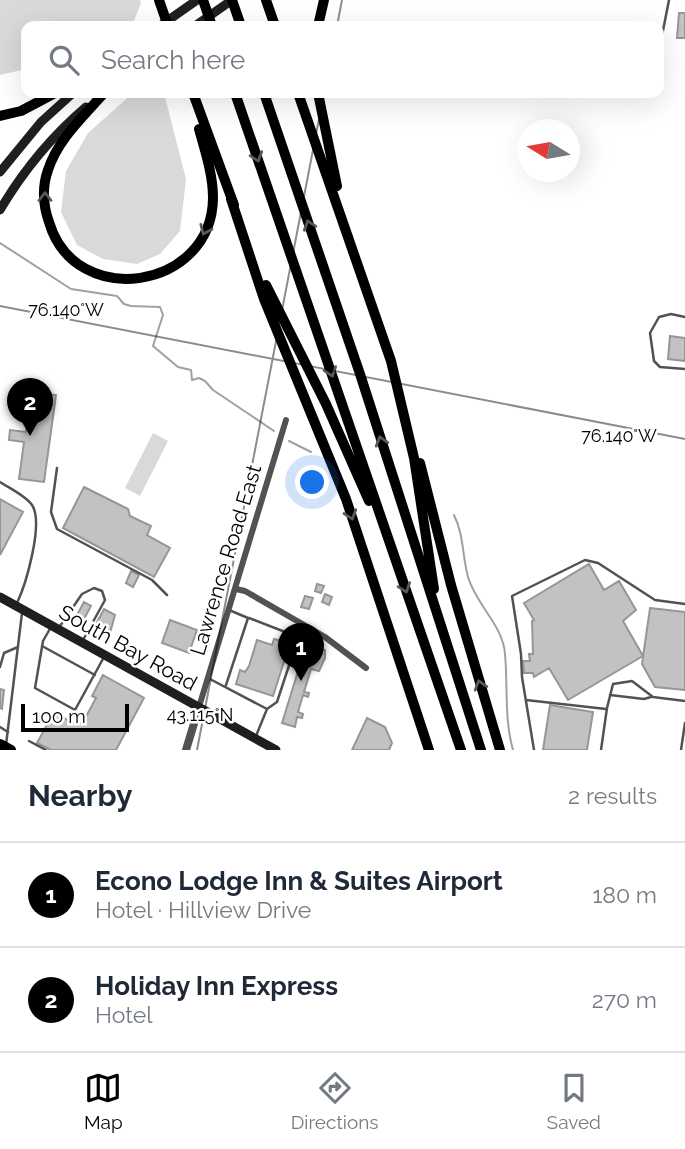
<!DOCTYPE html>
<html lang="en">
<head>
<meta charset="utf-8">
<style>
  body { margin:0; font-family:Raleway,sans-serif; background:#f2f2f3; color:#1f2937 }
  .compass { position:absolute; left:517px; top:119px; width:63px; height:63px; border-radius:50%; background:#fff; box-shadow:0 7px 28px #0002; rotate:281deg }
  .scale { position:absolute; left:21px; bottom:18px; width:108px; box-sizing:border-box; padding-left:7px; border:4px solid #000; border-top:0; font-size:19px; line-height:24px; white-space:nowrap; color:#000; -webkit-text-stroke:5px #fff; paint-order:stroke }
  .you { position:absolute; left:313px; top:483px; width:24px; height:24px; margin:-18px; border:5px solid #fff; border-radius:50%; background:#1a73e8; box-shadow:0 0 0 10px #1a73e833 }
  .badge { display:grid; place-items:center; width:46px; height:46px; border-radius:50%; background:#000; color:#fff; font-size:23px; font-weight:700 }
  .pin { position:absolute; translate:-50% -58px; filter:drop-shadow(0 2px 4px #0008) }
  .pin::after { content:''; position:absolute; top:37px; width:24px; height:21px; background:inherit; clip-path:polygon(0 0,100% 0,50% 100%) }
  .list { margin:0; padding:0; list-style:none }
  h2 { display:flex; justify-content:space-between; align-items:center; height:91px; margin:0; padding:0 28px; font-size:30px }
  h2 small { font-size:23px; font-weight:400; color:#747a83 }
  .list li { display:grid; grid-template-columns:46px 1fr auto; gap:21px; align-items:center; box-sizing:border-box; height:105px; padding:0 28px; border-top:2px solid #e0e1e3 }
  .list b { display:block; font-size:26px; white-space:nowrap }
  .list p { margin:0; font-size:23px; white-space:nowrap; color:#747a83 }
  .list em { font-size:23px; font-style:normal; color:#747a83 }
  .icon { flex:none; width:38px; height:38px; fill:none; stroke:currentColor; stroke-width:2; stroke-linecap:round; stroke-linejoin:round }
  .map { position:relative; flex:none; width:685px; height:750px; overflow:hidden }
  .search { position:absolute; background:#fff; box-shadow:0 7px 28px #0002; left:21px; right:21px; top:21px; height:77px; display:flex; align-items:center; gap:18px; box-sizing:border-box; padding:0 24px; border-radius:14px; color:#747a83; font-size:26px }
  .sheet { height:301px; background:#fff }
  nav { display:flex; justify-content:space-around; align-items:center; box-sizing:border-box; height:98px; border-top:2px solid #e0e1e3; background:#fff; font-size:19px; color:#747a83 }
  nav a { display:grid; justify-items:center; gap:4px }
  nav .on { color:#000 }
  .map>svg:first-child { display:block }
  .green { fill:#d9d9d9 }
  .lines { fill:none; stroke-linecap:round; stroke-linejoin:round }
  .stream { stroke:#a0a0a0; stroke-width:2 }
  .building { fill:#c2c2c2; stroke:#969696; stroke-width:2 }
  .service { stroke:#525252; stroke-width:2.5 }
  .minor { stroke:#525252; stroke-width:6 }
  .tertiary { stroke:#525252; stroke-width:8 }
  .secondary { stroke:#1f1f1f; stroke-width:9 }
  .primary { stroke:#000; stroke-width:10 }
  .motorway { stroke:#000; stroke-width:10 }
  .oneway { stroke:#595959 }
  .ticks { fill:none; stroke:#000; stroke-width:2; stroke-opacity:0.45 }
  .labels { text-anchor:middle; stroke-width:5; stroke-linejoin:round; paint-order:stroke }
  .street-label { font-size:21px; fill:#000; stroke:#fff }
  .ticks-label { font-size:18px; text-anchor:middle; fill:#000; stroke:#fff; stroke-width:5; stroke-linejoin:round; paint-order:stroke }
</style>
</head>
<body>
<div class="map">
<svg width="685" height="750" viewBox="0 0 685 750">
  <rect width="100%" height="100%" fill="#fff"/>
  <path class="green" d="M0 0H140L141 3 132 26H26V69L0 75Z
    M133 93H164L186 179 180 231 160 254 137 264 103 259 77 245 61 212 66 171 88 133Z
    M153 433 168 441 140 496 125 488Z"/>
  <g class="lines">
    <path class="stream" d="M0 243 71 289 117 296 124 304 131 306 160 307 163 315 153 346 178 367 191 370 192 380 199 378 205 381 213 390 274 431
      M289 441 311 452
      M454 515C464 535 462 555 468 577 476 605 503 625 505 654 508 686 504 718 513 750"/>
  </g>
  <path class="building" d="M679 13H685V38H677Z
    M670 336 685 338V361L668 359Z
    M31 392 56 395 44 482 19 479 24 442 9 440 10 430 26 432Z
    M84 487 128 509 130 516 151 526 147 535 170 548 154 577 63 528Z
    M0 499 23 512 0 555Z
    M589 564 604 590 619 581 636 610 623 621 643 656 568 700 549 668 534 677 533 673H524L523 661H530L529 654H533L532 621 534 620 524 603Z
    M131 571 139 575 133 587 126 583Z
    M317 584 324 586 321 593 315 591Z
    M325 594 332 597 329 605 322 602Z
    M305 596 313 598 309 609 301 607Z
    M84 602 91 606 84 619 77 615Z
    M650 608 685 612V690L655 687 642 664Z
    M104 609 115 615 110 633 96 624Z
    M170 620 197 630 189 653 162 643Z
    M274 639 290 643 273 696 236 684 240 670 245 672 249 666 257 640 272 645Z
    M307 642 321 646 320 649 325 650V658L319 671 311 669 304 692 309 693 308 697 303 695 298 712 303 714 302 718 297 717 295 727 282 723Z
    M103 675 144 698 116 750H51L37 743 54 712 74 724 76 721 82 724 96 698 92 696Z
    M0 689 4 690 2 709 0 708Z
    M550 705 593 712 587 750H543Z
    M367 718 385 727 392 743 389 750H352Z"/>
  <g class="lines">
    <path class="service" d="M659 51 669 0
      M685 317 671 314 659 317 650 333 654 361 660 367 685 369
      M57 468 51 512 57 529 152 580 167 595
      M0 482C9 488 26 496 32 505 44 523 26 584 17 603
      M249 618 298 637
      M60 626 82 594 94 588 102 591 105 600 83 640
      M51 627 43 641 35 688 75 710 104 657
      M42 646 95 675
      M0 667 4 653 18 647
      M208 678 267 709 256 736
      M226 685 248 618 229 610
      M610 695 644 699 651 697
      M526 700 606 709
      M267 709 277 702 302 626
      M0 727 8 732
      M29 741 46 750
      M6 745 22 613
      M534 750 522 677 521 654 512 596 585 560 598 563 655 600 685 604
      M601 750 607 708 613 684 632 681 653 697 685 701
      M681 750 685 723"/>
    <path class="minor" d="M236 589 245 591 325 637 366 668
      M199 707 286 420"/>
    <path class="tertiary" d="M186 750 199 707"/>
    <path class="secondary" d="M160 26 197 0
      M195 26 232 0
      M0 172 41 122 73 93
      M0 210C23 171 52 136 86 107
      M0 597 276 750"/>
    <path class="primary" d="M0 744 11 750"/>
    <path class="motorway" d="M159 0 168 26
      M203 0 212 26
      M232 0 241 26
      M266 0 275 26
      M318 26 324 0
      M104 93C83 117 58 139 48 170 42 187 43 205 49 222 75 311 212 290 213 198 213 174 205 151 199 129
      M193 93 234 205
      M235 93 461 750
      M264 93 360 374 481 750
      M298 93 391 361 414 458 434 589
      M318 93 337 186
      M0 116 21 111 55 93
      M231 199 264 299 346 499 429 750
      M266 285 326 404 369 501
      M420 463 451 585 500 750"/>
  </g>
  <defs><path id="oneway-chevron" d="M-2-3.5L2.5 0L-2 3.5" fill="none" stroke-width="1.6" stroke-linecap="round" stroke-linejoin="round" transform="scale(1.75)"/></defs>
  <g class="oneway">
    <use href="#oneway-chevron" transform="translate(257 157) rotate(71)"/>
    <use href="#oneway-chevron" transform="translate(45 197) rotate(-90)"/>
    <use href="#oneway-chevron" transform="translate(309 225) rotate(-109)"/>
    <use href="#oneway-chevron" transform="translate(205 230) rotate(114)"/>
    <use href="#oneway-chevron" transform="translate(331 372) rotate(71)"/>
    <use href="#oneway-chevron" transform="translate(381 441) rotate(-107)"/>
    <use href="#oneway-chevron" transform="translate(351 515) rotate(72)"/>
    <use href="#oneway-chevron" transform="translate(405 588) rotate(71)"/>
    <use href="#oneway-chevron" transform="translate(480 685) rotate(-107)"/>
  </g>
  <path class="ticks" d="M337 26 342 0M0 306 685 439M197 750 324 93"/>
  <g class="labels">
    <g class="street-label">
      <text transform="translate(226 560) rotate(-73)" y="7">Lawrence Road East</text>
      <text transform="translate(128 648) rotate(29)" y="7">South Bay Road</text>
    </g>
  </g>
  <g class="ticks-label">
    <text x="66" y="316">76.140°W</text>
    <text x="619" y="442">76.140°W</text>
    <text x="200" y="721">43.115°N</text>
  </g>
</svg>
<svg class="compass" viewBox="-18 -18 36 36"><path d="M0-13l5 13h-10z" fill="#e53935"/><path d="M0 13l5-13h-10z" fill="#747a83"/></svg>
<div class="scale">100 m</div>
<div class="you"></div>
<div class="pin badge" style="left:301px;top:681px">1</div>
<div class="pin badge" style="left:30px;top:436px">2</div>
<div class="search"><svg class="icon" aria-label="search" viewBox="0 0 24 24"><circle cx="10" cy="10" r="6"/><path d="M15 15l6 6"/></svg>Search here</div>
</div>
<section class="sheet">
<h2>Nearby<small>2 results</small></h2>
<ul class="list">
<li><span class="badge">1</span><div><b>Econo Lodge Inn &amp; Suites Airport</b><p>Hotel · Hillview Drive</p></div><em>180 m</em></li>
<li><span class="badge">2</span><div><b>Holiday Inn Express</b><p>Hotel</p></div><em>270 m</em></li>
</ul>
</section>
<nav>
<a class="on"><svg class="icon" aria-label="map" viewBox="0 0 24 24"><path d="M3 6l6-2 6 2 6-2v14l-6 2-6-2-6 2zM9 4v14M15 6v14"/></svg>Map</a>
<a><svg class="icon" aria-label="directions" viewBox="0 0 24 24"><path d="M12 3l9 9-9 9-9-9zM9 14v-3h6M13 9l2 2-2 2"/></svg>Directions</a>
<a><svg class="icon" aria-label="saved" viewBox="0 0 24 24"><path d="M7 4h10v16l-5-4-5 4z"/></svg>Saved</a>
</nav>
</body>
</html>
